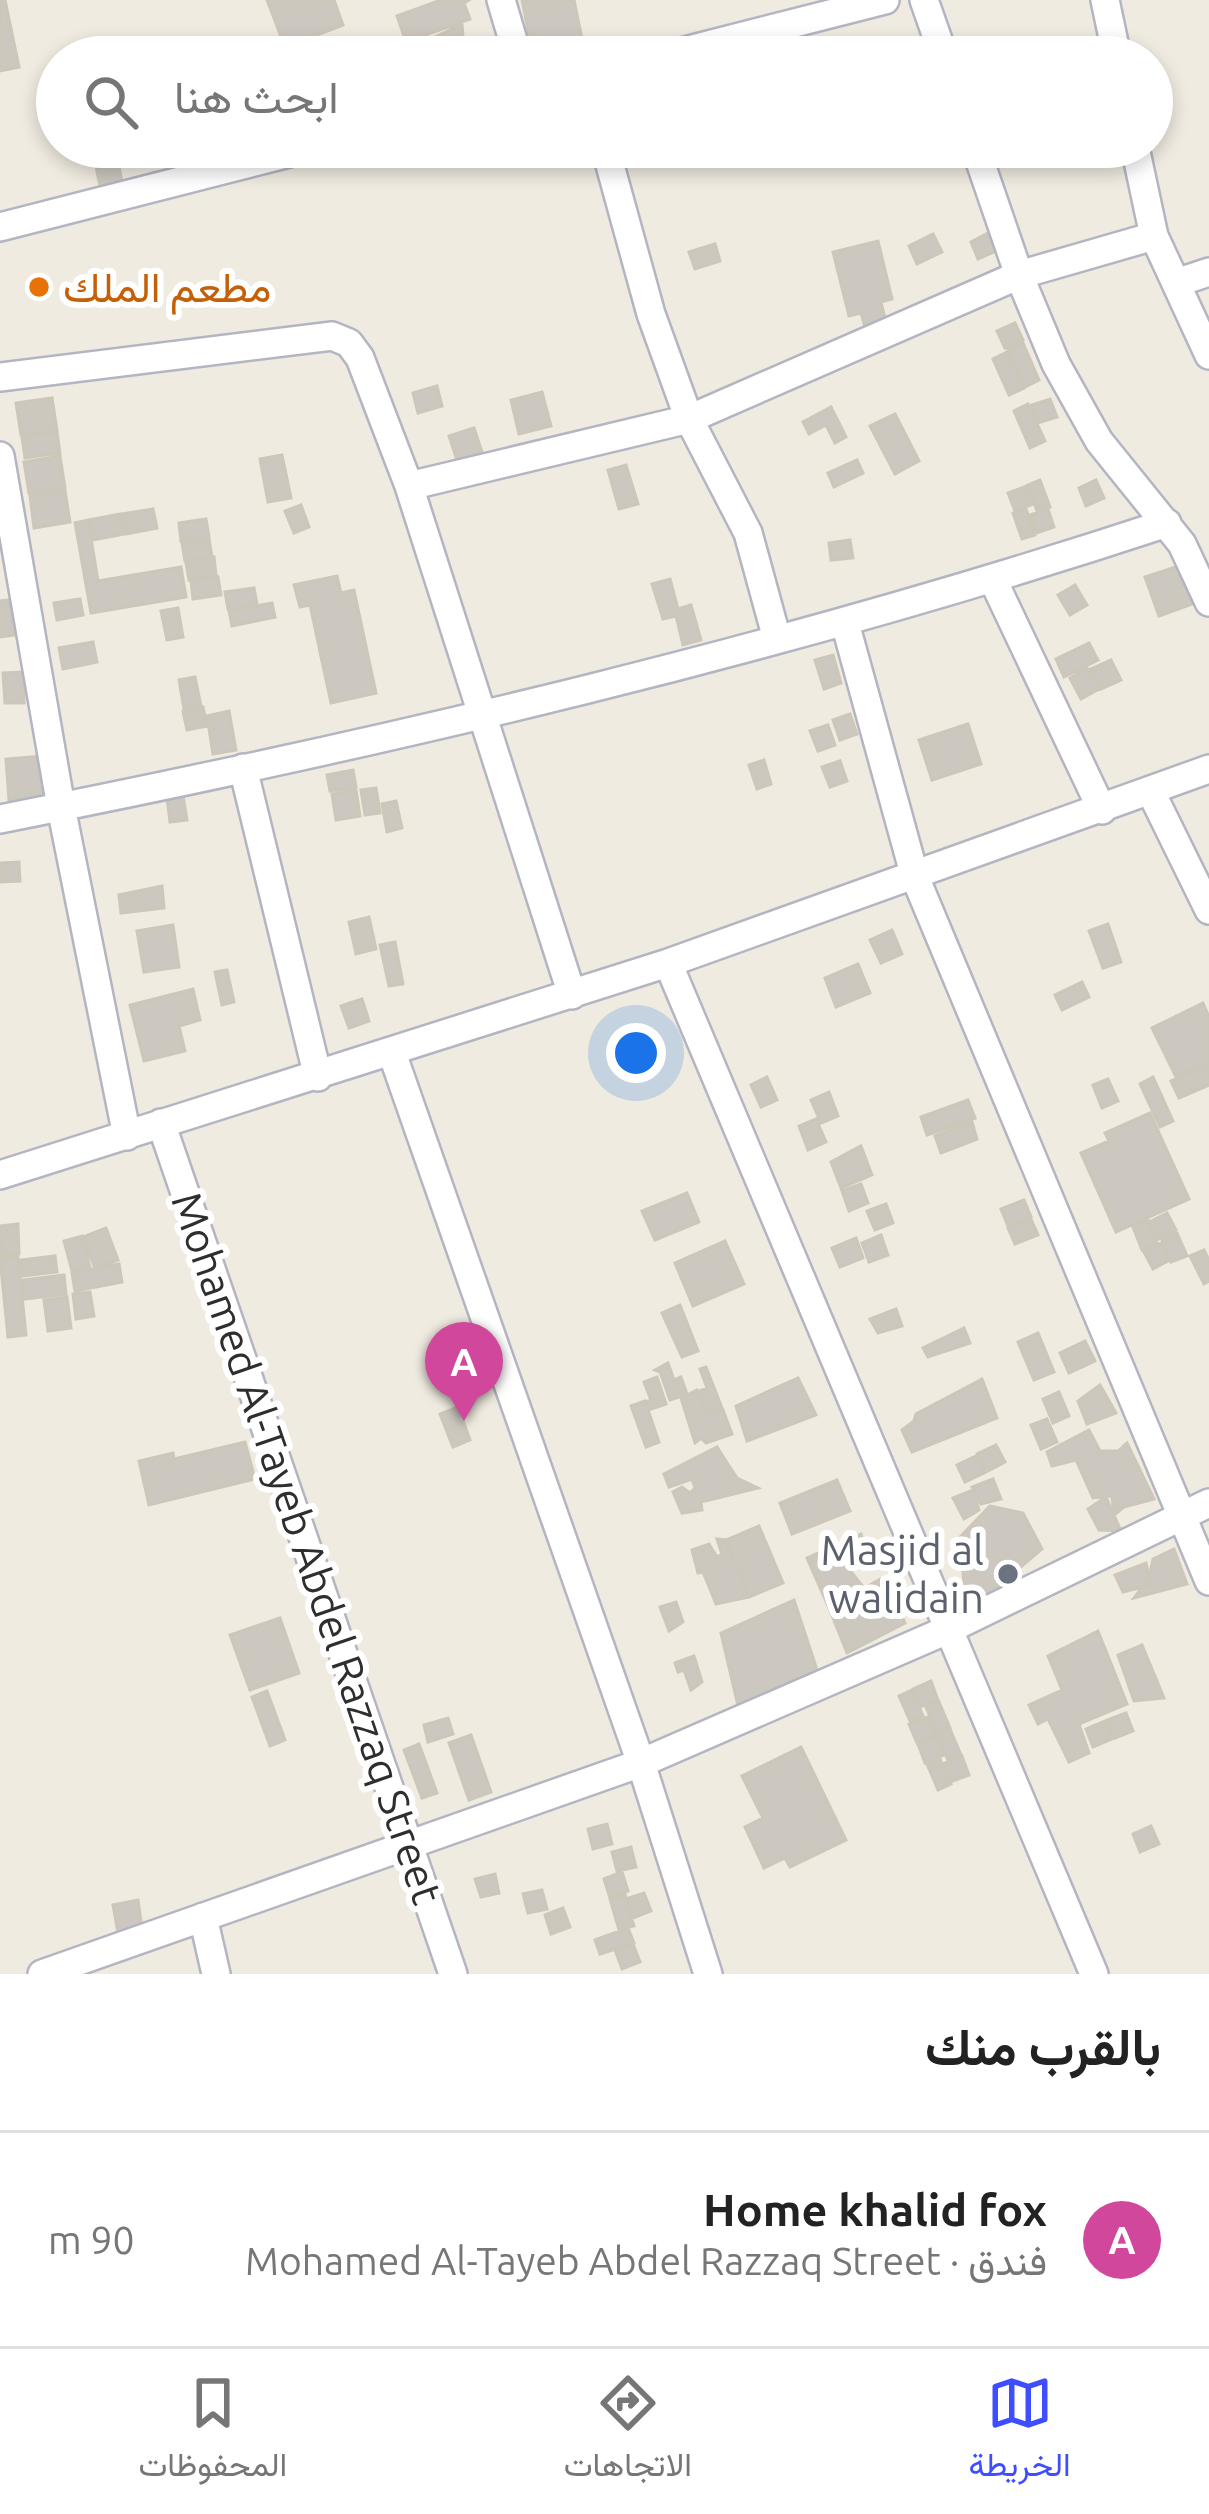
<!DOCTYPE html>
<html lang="ar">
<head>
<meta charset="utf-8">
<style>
  body { margin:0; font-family:Ubuntu,Vazirmatn,sans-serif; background:#f2f2f2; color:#222; direction:rtl }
  .you { position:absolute; left:636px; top:1053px; width:42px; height:42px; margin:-30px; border:9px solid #fff; border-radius:50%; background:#1a73e8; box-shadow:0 0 0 18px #1a73e833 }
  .badge { display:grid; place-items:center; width:78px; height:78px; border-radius:50%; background:#3e4eff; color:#fff; font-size:39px; font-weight:700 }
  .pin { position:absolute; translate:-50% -99px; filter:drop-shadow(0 3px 6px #0008) }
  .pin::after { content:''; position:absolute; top:63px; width:42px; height:36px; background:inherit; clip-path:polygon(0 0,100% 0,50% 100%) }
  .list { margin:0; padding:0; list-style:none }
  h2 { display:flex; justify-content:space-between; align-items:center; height:156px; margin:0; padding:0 48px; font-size:51px }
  h2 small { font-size:39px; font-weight:400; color:#767676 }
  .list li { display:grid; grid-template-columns:78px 1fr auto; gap:36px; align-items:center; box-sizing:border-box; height:216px; padding:0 48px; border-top:3px solid #e0e0e0 }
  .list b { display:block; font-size:45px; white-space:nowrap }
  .list p { margin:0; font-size:39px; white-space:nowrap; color:#767676 }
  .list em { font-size:39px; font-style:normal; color:#767676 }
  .icon { flex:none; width:66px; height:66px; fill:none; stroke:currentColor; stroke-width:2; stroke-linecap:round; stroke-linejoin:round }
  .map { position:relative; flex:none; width:1209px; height:1974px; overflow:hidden; direction:ltr }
  .search { position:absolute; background:#fff; box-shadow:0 6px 18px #0003; left:36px; right:36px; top:36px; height:132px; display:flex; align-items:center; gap:30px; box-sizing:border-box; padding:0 42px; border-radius:66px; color:#767676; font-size:45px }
  .sheet { height:372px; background:#fff }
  nav { display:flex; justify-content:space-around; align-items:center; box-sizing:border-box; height:168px; border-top:3px solid #e0e0e0; background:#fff; font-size:33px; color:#767676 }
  nav a { display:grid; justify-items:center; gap:6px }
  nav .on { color:#3e4eff }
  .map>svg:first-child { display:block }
  .building { fill:#ccc7bf; stroke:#ccc7b9; stroke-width:3 }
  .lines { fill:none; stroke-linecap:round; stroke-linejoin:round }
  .street-casing { stroke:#b4b5c2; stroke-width:32 }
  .street { stroke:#fff; stroke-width:27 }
  .food-dot { fill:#e8710a; stroke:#fff; stroke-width:4.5 }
  .worship-dot { fill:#6b7280; stroke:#fff; stroke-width:4.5 }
  .labels { text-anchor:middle; stroke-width:12; stroke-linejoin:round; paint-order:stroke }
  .food-label { font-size:42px; fill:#c56008; stroke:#fff; text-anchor:start }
  .street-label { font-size:42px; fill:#2e2e2e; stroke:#fff }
  .worship-label { font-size:42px; fill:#5b616d; stroke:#fff; text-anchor:end }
</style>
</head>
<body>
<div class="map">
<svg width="1209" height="1974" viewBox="0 0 1209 1974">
  <rect width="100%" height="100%" fill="#f0ebe0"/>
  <path class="building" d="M0 0H5L19 67 0 71Z
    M267 0H334L343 25 285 47Z
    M441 0H469L464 3 470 19 406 42 397 16Z
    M522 0H574L582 39 532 50Z
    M462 24 464 50 448 57H411L408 50Z
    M92 147H115L122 182 100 186Z
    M988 233 996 251 978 259 971 242Z
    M933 234 942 252 917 264 909 246Z
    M878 241 892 299 881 302 886 322 865 327 861 313 849 316 833 252Z
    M715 244 720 261 695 269 689 252Z
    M1015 323 1023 340 1005 348 997 331Z
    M1023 343 1039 380 1025 387 1008 350Z
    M1007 352 1024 388 1009 395 993 359Z
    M437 386 442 406 418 413 413 393Z
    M542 392 551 426 519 434 511 400Z
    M52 398 57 430 21 435 16 403Z
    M1050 399 1057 417 1038 423 1032 405Z
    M1028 404 1045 441 1030 448 1014 411Z
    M831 407 846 437 835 443 826 425 809 434 803 422Z
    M895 414 919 461 895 474 870 426Z
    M474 428 485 461 460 469 449 436Z
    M57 432 60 453 25 458 22 437Z
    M282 455 291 498 268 502 260 459Z
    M60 456 65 488 29 493 24 462Z
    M857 460 863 473 834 487 828 473Z
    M626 465 638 504 619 509 608 470Z
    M1040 480 1050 507 1037 511 1028 485Z
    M1096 480 1104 498 1086 506 1079 488Z
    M1027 486 1033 504 1015 511 1008 493Z
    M65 491 70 522 34 528 30 496Z
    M301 505 309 527 294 533 285 511Z
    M153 509 157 528 126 534 122 514Z
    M1026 509 1035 535 1022 539 1013 513Z
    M1048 509 1054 527 1036 533 1030 515Z
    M120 514 124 534 93 540 89 520Z
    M206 519 209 537 181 541 179 523Z
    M88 520 98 581 181 567 186 597 91 613 75 523Z
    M209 539 212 557 185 561 182 543Z
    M850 540 853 558 831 560 829 543Z
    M214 557 216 575 189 580 186 562Z
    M1179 566 1192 604 1159 616 1145 577Z
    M337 576 341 593 354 590 376 693 331 703 310 605 300 607 294 585Z
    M218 577 221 595 193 599 191 581Z
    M670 579 678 609 691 605 701 640 683 645 676 616 663 619 652 584Z
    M1075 585 1087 605 1070 615 1058 595Z
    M254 588 257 604 228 609 225 592Z
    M80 599 83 615 57 620 54 603Z
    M9 600 14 635 0 637V601Z
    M272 603 275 617 232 626 229 611Z
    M178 608 183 637 167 640 161 611Z
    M93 642 97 662 63 669 59 648Z
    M1089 643 1098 660 1064 677 1056 659Z
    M833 655 841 683 824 689 815 660Z
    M1111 660 1121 680 1101 689 1091 669Z
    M1087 668 1099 689 1081 699 1070 678Z
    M23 672 24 703H5L3 673Z
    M195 677 201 706 184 709 179 680Z
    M203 707 207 726 187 730 183 711Z
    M229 711 236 750 213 754 207 716Z
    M850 714 857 734 840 740 833 720Z
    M968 724 981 764 932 780 919 740Z
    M828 725 835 745 818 751 810 731Z
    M42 756 46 798 9 801 6 759Z
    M764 760 771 784 757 789 749 765Z
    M840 761 847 781 830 787 822 767Z
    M353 770 356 787 330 791 327 775Z
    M376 788 380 813 365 815 361 790Z
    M356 790 360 816 336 820 332 794Z
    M183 796 187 820 170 822 167 798Z
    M396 801 402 828 387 832 382 804Z
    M19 862 20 881 0 882V863Z
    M162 886 164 908 121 913 119 895Z
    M369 917 376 949 356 954 349 922Z
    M1108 924 1121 962 1103 968 1089 931Z
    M173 925 179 967 144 972 137 931Z
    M892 930 902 954 881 963 870 940Z
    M395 942 403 984 389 986 380 945Z
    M858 964 870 993 836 1007 825 978Z
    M227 970 234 1002 222 1005 215 972Z
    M1082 982 1089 997 1062 1010 1055 995Z
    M193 989 200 1020 179 1026 185 1051 144 1061 130 1005Z
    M362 999 369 1021 349 1028 341 1006Z
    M1203 1003 1209 1017V1061L1176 1077 1152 1028Z
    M1209 1064V1085L1179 1098 1171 1081Z
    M767 1077 777 1100 761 1107 751 1085Z
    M1153 1077 1173 1121 1160 1127 1140 1084Z
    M1108 1079 1118 1101 1102 1108 1093 1085Z
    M829 1092 838 1116 821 1123 811 1100Z
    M968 1100 975 1118 927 1135 921 1117Z
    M1150 1113 1189 1199 1116 1232 1081 1153 1109 1141 1105 1133Z
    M816 1119 826 1142 808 1150 799 1126Z
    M972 1122 977 1139 941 1153 935 1136Z
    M861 1146 872 1175 841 1188 831 1162Z
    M861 1184 868 1203 849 1211 842 1191Z
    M687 1193 699 1222 655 1240 642 1211Z
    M1024 1200 1031 1217 1008 1226 1001 1209Z
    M886 1204 893 1223 875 1230 867 1211Z
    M1167 1213 1176 1230 1159 1239 1149 1222Z
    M1031 1219 1038 1235 1015 1244 1008 1228Z
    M1148 1220 1157 1243 1142 1250 1133 1227Z
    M18 1224 19 1254 1 1256 0 1226Z
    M106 1228 118 1260 95 1268 83 1237Z
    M1177 1233 1187 1256 1171 1262 1162 1240Z
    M881 1235 888 1255 869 1262 862 1243Z
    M82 1236 90 1267 72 1271 64 1241Z
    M856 1238 863 1258 840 1267 832 1248Z
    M725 1241 744 1284 693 1306 675 1263Z
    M1161 1243 1170 1260 1153 1269 1144 1252Z
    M1204 1250 1209 1260V1281L1204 1284 1190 1256Z
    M55 1256 57 1272 22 1276 21 1260Z
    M18 1257 26 1335 8 1337 0 1258Z
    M119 1264 122 1282 75 1291 72 1273Z
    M64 1275 66 1294 25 1299 23 1280Z
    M90 1292 94 1316 76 1319 73 1294Z
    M67 1297 71 1328 48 1331 44 1300Z
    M680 1305 698 1351 682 1357 662 1313Z
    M896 1309 902 1326 878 1333 870 1319Z
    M964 1328 970 1343 928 1357 923 1348Z
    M1038 1333 1054 1372 1034 1380 1018 1342Z
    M1085 1341 1095 1361 1069 1373 1060 1353Z
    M668 1363 674 1380 681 1377 687 1394 670 1400 660 1372 655 1370Z
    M706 1367 722 1408 708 1414 699 1391 707 1388 700 1369Z
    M657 1377 666 1404 648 1410 646 1402 651 1400 644 1382Z
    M798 1378 816 1415 747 1441 736 1406Z
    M982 1379 997 1418 912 1452 902 1430 914 1421 916 1414Z
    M1100 1385 1116 1413 1087 1424 1078 1401Z
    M697 1390 708 1416 723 1410 732 1434 706 1443 701 1438 695 1443 681 1398Z
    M1059 1392 1069 1416 1053 1423 1043 1399Z
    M645 1401 659 1442 646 1447 631 1406Z
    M458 1407 470 1440 453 1447 440 1414Z
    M1047 1419 1057 1442 1041 1449 1031 1425Z
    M1089 1430 1100 1451H1118L1127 1443 1154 1499 1124 1507 1114 1515 1112 1496 1093 1498 1076 1460 1052 1466 1047 1452Z
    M245 1442 255 1479 149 1505 139 1461 173 1453 174 1459Z
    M996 1445 1005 1462 986 1472 977 1454Z
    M717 1447 737 1478 758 1488 701 1502 702 1510 682 1513 673 1492 682 1487 690 1493 695 1488 692 1479 669 1487 664 1474Z
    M976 1456 984 1473 965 1482 957 1465Z
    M993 1479 1001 1499 981 1504 972 1487Z
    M837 1480 850 1511 792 1534 780 1503Z
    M973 1490 979 1510 964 1519 953 1498Z
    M1106 1497 1121 1531 1099 1530 1088 1509Z
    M990 1506 1023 1513 1042 1549 984 1598 964 1583 960 1537Z
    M759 1526 783 1583 749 1597 726 1540Z
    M861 1534 867 1551 845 1564 864 1588 829 1608 807 1558Z
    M717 1539 726 1540 749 1597 716 1604 703 1572 698 1573 692 1550 709 1544 717 1557 722 1554Z
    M1174 1549 1187 1584 1134 1598 1149 1578 1153 1559Z
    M1146 1563 1151 1585 1123 1592 1115 1575Z
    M884 1577 905 1623 847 1653 829 1608Z
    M794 1600 822 1685 739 1710 721 1633Z
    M676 1602 683 1622 669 1631 660 1607Z
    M280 1618 299 1673 250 1690 230 1635Z
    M1098 1631 1127 1704 1079 1724 1089 1753 1069 1762 1048 1719 1038 1724 1029 1705 1062 1690 1048 1656Z
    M1142 1645 1164 1698 1134 1701 1118 1655Z
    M694 1656 702 1682 691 1690 684 1670 678 1672 675 1663Z
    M931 1681 938 1700 920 1707 913 1689Z
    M912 1690 923 1716 910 1721 899 1696Z
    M267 1691 285 1740 270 1746 252 1697Z
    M939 1702 950 1728 937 1733 926 1707Z
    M1126 1713 1133 1731 1115 1738 1107 1720Z
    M928 1717 935 1735 917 1743 909 1724Z
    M448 1718 453 1734 428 1742 424 1725Z
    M1105 1721 1112 1739 1093 1747 1086 1729Z
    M950 1729 961 1755 948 1760 937 1734Z
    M471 1735 491 1792 469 1800 449 1743Z
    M936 1737 944 1755 925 1763 918 1744Z
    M419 1744 437 1793 422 1798 404 1750Z
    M801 1747 846 1840 790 1867 785 1858 764 1868 745 1827 763 1818 742 1776Z
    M962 1756 969 1775 950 1782 943 1764Z
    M940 1759 951 1784 938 1790 927 1764Z
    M607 1824 612 1844 593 1849 588 1829Z
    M1151 1826 1159 1844 1140 1852 1133 1834Z
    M631 1847 636 1867 617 1871 612 1852Z
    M622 1872 628 1891 610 1898 604 1879Z
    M495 1874 499 1893 481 1897 475 1879Z
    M542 1890 547 1909 528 1913 523 1894Z
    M644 1893 651 1911 633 1918 626 1899Z
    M625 1895 634 1926 619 1930 610 1899Z
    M138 1900 142 1928 118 1933 113 1905Z
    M563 1908 570 1927 551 1934 545 1915Z
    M628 1928 634 1943 600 1954 595 1940Z
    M633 1944 640 1962 622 1969 615 1950Z"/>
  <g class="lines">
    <defs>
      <path id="street" d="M501 0 518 57
        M924 0 944 57
        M1105 0 1117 57
        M661 57 885 0
        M605 147 651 314 689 419 748 533 777 639
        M975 147 1019 275 1056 364 1099 441 1182 544 1209 602
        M1135 147 1154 236
        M0 227 313 147
        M1176 283 1209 272
        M0 377 332 336 349 343 360 358 409 486 572 995
        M0 456 61 807 127 1136
        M409 486 689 419 1019 275 1154 236 1209 355
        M993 580 1102 810
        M845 623 915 877 1209 1581
        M243 768 318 1077
        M1151 792 1209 910
        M0 819C394 741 785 649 1167 523
        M668 963 1094 1974
        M392 1053 641 1763 708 1974
        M161 1123 453 1974
        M0 1175 668 963 1209 769
        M203 1917 216 1974
        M42 1974 641 1763 947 1630 1209 1503"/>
    </defs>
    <use href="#street" class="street-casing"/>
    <use href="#street" class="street"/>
  </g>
  <circle class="food-dot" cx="39" cy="287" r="12"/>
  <circle class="worship-dot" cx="1008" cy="1574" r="12"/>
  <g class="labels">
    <g class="food-label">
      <text x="63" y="302">مطعم الملك</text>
    </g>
    <g class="street-label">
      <text transform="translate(307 1548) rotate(71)" y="15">Mohamed Al-Tayeb Abdel Razzaq Street</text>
    </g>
    <g class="worship-label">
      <text x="984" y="1565">Masjid al<tspan x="984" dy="48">walidain</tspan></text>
    </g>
  </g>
</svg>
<div class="you"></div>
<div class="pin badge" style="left:464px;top:1421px;background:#d1479c">A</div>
<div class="search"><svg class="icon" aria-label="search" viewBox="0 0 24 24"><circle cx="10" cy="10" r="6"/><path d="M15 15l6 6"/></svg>ابحث هنا</div>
</div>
<section class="sheet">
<h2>بالقرب منك<small></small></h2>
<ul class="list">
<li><span class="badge" style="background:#d1479c">A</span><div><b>Home khalid fox</b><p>فندق · Mohamed Al-Tayeb Abdel Razzaq Street</p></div><em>90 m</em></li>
</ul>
</section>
<nav>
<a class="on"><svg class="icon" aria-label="map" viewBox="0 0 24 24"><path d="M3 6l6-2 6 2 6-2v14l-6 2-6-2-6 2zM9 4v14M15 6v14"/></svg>الخريطة</a>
<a><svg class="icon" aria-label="directions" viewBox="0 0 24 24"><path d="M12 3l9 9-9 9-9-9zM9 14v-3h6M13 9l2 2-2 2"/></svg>الاتجاهات</a>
<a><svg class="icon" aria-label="saved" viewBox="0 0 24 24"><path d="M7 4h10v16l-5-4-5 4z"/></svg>المحفوظات</a>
</nav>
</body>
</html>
